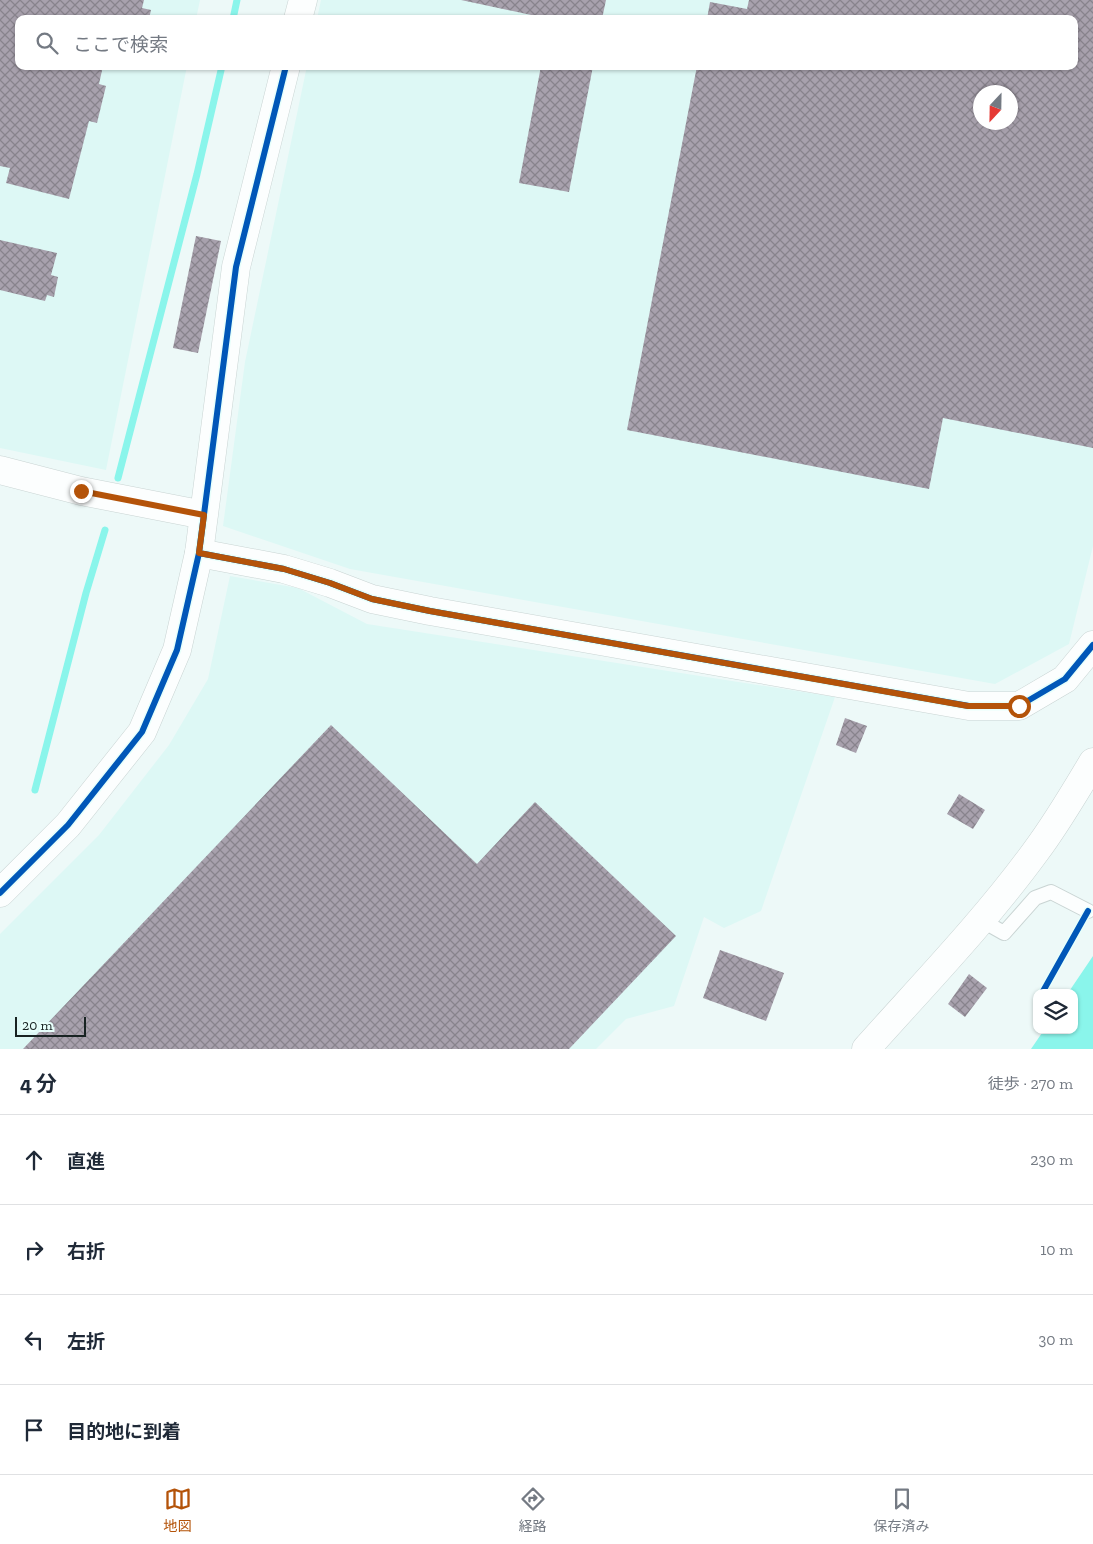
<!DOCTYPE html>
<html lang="ja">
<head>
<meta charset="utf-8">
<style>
  body { margin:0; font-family:"Zilla Slab","Noto Sans JP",serif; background:#f2f2f3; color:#1f2937 }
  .controls { position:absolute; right:15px; bottom:15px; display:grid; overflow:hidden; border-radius:10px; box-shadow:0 1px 4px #0004 }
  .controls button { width:45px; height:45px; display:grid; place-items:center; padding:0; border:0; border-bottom:1px solid #e0e1e3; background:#fff; color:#1f2937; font:25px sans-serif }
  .compass { position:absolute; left:973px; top:85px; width:45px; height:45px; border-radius:50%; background:#fff; box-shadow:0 1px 4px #0004; rotate:202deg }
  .scale { position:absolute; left:15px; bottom:12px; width:71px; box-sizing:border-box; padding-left:5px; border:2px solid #182322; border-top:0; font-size:14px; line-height:18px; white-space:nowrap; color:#182322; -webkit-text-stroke:4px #e7fffb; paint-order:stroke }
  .stop { position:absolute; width:15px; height:15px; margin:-11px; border:4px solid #b45309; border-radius:50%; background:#fff }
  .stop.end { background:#b45309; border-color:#fff; box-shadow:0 1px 5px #0008 }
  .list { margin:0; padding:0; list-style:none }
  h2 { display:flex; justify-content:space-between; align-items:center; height:65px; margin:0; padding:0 20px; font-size:21px }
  h2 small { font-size:16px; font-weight:400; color:#747a83 }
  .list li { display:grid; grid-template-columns:32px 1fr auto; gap:15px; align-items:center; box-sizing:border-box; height:90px; padding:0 20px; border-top:1px solid #e0e1e3 }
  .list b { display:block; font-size:19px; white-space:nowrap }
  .list em { font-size:16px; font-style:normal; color:#747a83 }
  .icon { flex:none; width:28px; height:28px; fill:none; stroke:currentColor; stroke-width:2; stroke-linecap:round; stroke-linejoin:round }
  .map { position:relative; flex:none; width:1093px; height:1049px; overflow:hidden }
  .search { position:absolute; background:#fff; box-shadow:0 1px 4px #0004; left:15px; right:15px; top:15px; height:55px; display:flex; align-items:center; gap:12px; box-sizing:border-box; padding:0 18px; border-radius:10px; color:#747a83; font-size:19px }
  .sheet { height:425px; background:#fff }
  nav { display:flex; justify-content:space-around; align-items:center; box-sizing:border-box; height:70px; border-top:1px solid #e0e1e3; background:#fff; font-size:14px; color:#747a83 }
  nav a { display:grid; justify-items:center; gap:2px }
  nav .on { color:#b45309 }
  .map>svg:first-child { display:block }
  .built { fill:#ddf8f5; fill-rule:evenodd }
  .water { fill:#8af5eb }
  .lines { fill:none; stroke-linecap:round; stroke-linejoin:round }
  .stream { stroke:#8af5eb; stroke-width:7 }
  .building { fill:url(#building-cross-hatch); fill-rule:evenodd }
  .lane-casing { stroke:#c9d4d3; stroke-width:16 }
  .street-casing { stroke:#c9d4d3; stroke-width:29 }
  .secondary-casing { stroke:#c9d4d3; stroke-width:29 }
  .lane { stroke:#fcfefe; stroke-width:14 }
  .street { stroke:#fcfefe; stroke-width:28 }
  .secondary { stroke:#fcfefe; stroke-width:28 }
  .cycleway-casing { stroke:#e7fffb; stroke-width:9 }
  .cycleway { stroke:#0057b8; stroke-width:6 }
  .route { stroke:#b45309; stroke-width:6 }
</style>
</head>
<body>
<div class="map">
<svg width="1093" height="1049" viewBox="0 0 1093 1049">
  <defs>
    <pattern id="building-cross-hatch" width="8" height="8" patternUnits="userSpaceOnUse" patternTransform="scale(1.25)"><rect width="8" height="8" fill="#a8a1ad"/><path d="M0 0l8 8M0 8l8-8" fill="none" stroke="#88838c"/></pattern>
  </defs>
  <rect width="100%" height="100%" fill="#edf9f8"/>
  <path class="built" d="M0 0H200L196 19H19V66H187L106 470 0 448Z
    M321 0H1093V546L1069 644 995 684 350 569 223 526 245 362 307 66H1074V19H317ZM980 92H1010V122H980Z
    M230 576 298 588 367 624 835 697 761 911 724 928 704 917 674 1006 626 1019 596 1049H0V934L99 835 169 745 208 679Z"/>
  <path class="water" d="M1093 956V1049H1031L1044 1030H1074V993H1068Z"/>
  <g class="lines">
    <path class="stream" d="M233 19 237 0
      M118 478 197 174 222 66
      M35 790 86 593 105 530"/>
  </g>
  <path class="building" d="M0 0H144L142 8 151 10 149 19H19V66H103L99 84 106 86 97 123 89 121 69 199 6 183 10 168 0 166Z
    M461 0H606L602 19H550Z
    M749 0H1093V448L943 418 929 489 627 430 697 66H1074V19H707L710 2 747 9ZM980 92H1010V122H980Z
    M541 66H593L569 192 519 183Z
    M196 236 221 241 198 353 173 348Z
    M0 240 57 253 51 275 58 277 54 297 47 295 45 301 0 290Z
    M845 718 867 726 856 753 836 745Z
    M331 725 477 864 535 802 676 936 569 1049H23Z
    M959 794 985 810 973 829 947 814Z
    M720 950 784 973 766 1021 703 998Z
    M969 974 987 988 965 1017 948 1004Z"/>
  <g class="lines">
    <defs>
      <path id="lane" d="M981 920 1004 933 1035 898 1051 892 1088 911"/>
      <path id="street" d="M199 553 284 569 330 583 372 599 430 611 969 706H1019L1065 679 1093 645"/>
      <path id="secondary" d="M298 19 303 0
        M0 470 81 491 204 515
        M0 893 68 825 142 732 177 650 199 553 236 267 286 66
        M866 1049C924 984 985 921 1036 851 1057 823 1075 792 1093 762"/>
    </defs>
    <use href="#lane" class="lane-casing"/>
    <use href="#street" class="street-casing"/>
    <use href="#secondary" class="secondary-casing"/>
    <use href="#lane" class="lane"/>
    <use href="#street" class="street"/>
    <use href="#secondary" class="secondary"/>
    <defs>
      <path id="cycleway" d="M199 553 284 569 330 583 372 599 430 611 969 706H1019L1065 679 1093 645
        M0 893 68 825 142 732 177 650 199 553 236 267 286 66
        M1042 993 1088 911"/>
    </defs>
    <use href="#cycleway" class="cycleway-casing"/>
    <use href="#cycleway" class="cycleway"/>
  </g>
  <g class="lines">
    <path class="route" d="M81 491 204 515 199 553 284 569 330 583 372 599 430 611 968 706H1019"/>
  </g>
</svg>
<div class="controls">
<button><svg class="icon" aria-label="layers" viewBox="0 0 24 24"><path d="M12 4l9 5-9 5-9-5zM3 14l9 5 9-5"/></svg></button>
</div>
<svg class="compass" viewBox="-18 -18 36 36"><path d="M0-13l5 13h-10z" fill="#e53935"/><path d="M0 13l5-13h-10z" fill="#747a83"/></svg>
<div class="scale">20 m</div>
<div class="stop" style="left:1019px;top:706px"></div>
<div class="stop end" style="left:81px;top:491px"></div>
<div class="search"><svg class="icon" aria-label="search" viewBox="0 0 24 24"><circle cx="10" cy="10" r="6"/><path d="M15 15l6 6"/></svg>ここで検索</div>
</div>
<section class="sheet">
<h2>4 分<small>徒歩 · 270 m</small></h2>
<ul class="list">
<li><svg class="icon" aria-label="ahead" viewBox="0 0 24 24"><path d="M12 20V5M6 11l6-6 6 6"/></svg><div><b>直進</b></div><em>230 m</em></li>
<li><svg class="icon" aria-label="right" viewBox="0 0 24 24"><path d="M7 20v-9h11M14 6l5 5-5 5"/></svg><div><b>右折</b></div><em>10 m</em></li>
<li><svg class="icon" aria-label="left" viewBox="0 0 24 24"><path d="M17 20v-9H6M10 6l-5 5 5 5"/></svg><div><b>左折</b></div><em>30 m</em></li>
<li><svg class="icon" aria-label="arrive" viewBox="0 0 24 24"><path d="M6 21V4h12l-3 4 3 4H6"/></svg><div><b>目的地に到着</b></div></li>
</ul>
</section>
<nav>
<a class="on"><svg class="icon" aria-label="map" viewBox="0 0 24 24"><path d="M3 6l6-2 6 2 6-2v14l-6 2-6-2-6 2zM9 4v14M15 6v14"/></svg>地図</a>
<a><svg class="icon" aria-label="directions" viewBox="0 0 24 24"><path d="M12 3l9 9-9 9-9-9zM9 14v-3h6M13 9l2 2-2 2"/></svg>経路</a>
<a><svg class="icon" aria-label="saved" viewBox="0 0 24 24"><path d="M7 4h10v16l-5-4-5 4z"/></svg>保存済み</a>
</nav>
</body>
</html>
